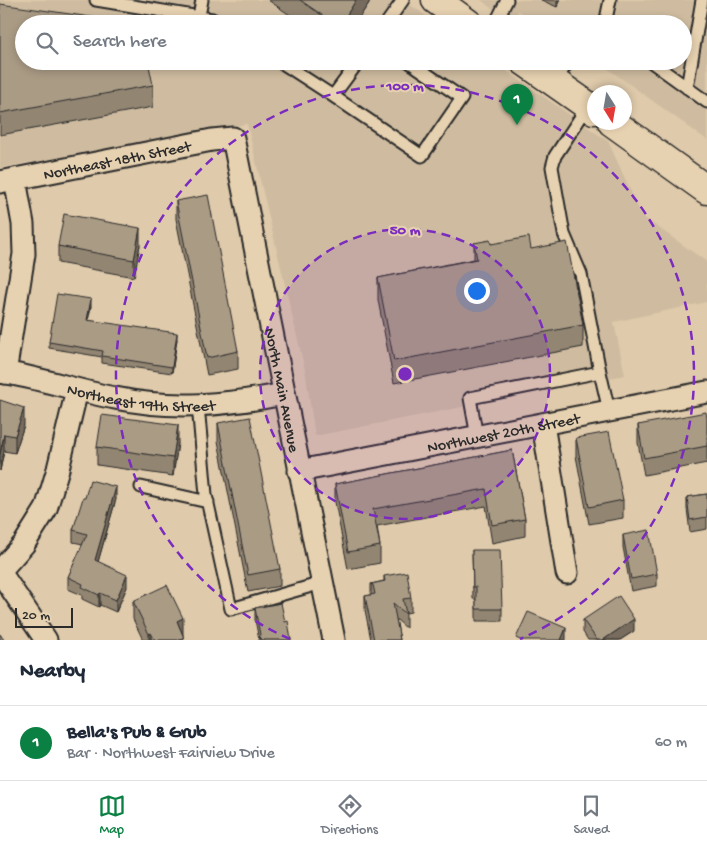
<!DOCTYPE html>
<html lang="en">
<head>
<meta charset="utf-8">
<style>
  body { margin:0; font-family:"Gochi Hand",sans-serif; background:#f2f2f3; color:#1f2937 }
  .compass { position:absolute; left:587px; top:85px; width:45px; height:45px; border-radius:50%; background:#fff; box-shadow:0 2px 8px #0003; rotate:169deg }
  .scale { position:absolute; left:15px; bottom:12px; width:58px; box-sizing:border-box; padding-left:5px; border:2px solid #2b2b2b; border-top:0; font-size:14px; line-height:18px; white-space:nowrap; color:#2b2b2b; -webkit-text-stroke:4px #e6d1b0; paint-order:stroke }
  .you { position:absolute; left:476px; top:290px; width:18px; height:18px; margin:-12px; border:4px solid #fff; border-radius:50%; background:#1a73e8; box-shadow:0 0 0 8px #1a73e833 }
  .badge { display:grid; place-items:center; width:32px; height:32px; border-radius:50%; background:#0b8043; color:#fff; font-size:16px; font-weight:700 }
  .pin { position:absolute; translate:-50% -41px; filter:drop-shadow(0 1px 2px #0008) }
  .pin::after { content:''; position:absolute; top:26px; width:18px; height:15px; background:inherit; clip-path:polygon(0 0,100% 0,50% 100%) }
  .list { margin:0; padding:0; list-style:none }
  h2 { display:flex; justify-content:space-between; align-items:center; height:65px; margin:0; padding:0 20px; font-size:21px }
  h2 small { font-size:16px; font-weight:400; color:#747a83 }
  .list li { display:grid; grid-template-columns:32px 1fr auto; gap:15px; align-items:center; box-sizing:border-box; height:75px; padding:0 20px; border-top:1px solid #e0e1e3 }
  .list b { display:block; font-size:19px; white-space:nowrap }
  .list p { margin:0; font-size:16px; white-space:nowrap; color:#747a83 }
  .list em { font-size:16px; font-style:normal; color:#747a83 }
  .icon { flex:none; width:28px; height:28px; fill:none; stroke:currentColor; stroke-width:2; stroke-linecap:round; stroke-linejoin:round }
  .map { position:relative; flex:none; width:707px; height:640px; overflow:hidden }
  .search { position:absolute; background:#fff; box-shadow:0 2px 8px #0003; left:15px; right:15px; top:15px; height:55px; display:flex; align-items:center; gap:12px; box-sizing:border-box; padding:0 18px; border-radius:28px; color:#747a83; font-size:19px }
  .sheet { height:140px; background:#fff }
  nav { display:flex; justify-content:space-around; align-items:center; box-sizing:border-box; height:70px; border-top:1px solid #e0e1e3; background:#fff; font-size:14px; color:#747a83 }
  nav a { display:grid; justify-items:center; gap:2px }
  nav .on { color:#0b8043 }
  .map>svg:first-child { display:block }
  .built { fill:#cfbca0 }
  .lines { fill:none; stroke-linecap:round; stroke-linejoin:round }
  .lane-casing { stroke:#2b2b2b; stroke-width:15 }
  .street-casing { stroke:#2b2b2b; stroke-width:25 }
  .secondary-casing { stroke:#2b2b2b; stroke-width:31 }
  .lane { stroke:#e6d1b0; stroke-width:11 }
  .street { stroke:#e6d1b0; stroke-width:21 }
  .secondary { stroke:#e6d1b0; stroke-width:28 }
  .wall { fill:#928572; stroke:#2b2b2b }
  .shaded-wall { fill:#776c5d; stroke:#2b2b2b }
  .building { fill:#aa9b85; stroke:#2b2b2b }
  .ring { fill:none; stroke:#7b2cbf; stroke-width:2.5; stroke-dasharray:9 6 }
  .labels { text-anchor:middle; stroke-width:4; stroke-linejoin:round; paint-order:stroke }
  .street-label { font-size:16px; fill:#2b2b2b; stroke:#e6d1b0 }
  .centre { fill:#7b2cbf; stroke:#e6d1b0; stroke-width:2.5 }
  .ring-label { font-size:15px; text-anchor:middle; font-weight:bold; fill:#7b2cbf; stroke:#e6d1b0; stroke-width:4; stroke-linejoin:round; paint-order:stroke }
</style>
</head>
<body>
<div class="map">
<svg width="707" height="640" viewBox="0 0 707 640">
  <rect width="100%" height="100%" fill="#dfcaab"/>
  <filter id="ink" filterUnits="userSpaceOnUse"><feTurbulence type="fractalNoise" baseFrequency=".02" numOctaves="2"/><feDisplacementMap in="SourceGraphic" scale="10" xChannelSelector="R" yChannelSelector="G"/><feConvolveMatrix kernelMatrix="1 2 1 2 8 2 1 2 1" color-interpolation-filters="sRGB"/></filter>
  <g filter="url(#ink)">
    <path class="built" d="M0 0H403L438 24H24V61H492L608 141 642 216 707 262V302L614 322 625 375 315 436 305 370 247 124 0 168Z
      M481 0H707V140L597 61H683V24H545L518 11 513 24Z"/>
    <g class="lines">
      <defs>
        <path id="lane" d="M96 0 212 19 221 24
          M199 16 202 0
          M386 24 403 0
          M495 24 507 0
          M605 24 610 0
          M279 61 333 96 359 61
          M650 61 707 102
          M554 82 569 61
          M687 88 702 0
          M333 96 422 156 462 98 408 61
          M588 106 555 156 552 167 564 234 581 274 600 372
          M198 405 206 495 231 609 322 583
          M477 437 470 398 600 372 609 411
          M141 487 208 502"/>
        <g id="street">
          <path id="s1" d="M0 182 212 140 233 138 334 640"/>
          <path id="s2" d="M0 372C39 377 76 391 115 398 172 410 228 405 284 394"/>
          <path d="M5 373 24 254 23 224 15 179"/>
          <path d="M543 424 567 573"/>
          <path id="s3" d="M299 471 707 392"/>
          <path d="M0 571 24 544 46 509 58 469 77 390"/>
          <path d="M0 572 46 640"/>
        </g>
        <path id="secondary" d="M436 0 469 24
          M524 61 594 110
          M612 122 707 190"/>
      </defs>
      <use href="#lane" class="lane-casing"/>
      <use href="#street" class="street-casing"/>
      <use href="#secondary" class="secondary-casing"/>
      <use href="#lane" class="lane"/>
      <use href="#street" class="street"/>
      <use href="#secondary" class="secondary"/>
    </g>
    <path class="wall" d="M268 0H369V3L355 24H303Z
      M541 0H560L557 7Z
      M0 4 153 85V107L0 135Z
      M176 201 238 351V369L207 375 176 219Z
      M474 243 491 244 531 249 583 325V347L394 383 378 300V278L474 259Z
      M140 245 134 277 58 263V246Z
      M91 306 88 320 177 339 172 373 102 363V357L49 348V342Z
      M0 400 24 425 15 453 4 451 0 471Z
      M707 419V463L644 475 638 443V425Z
      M218 423 280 569V586L248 592 218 441Z
      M576 438 623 500V518L589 524 576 456Z
      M178 443 173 476 97 465V447Z
      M512 450 525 519V536L492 543 486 506 377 526 380 546V563L348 569 335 502V484Z
      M707 494V529L690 532 687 509V497Z
      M85 498 116 499 98 562 127 587 116 612 100 605 99 607 82 599V595L68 589V577L83 544 73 542V530Z
      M623 535 657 574V586L631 591 623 547Z
      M472 550 502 609V621H476V599H473Z
      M384 576 411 598V612L406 613V628L396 619 400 640H371L365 610V596L371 595V584L384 581Z
      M133 601 183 635 184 640H143L133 619Z
      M255 608 285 622 291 640H259L255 620Z
      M583 620 634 631 620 640H588L583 632Z"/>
    <path class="shaded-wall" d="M356 0H369V3L355 24H341Z
      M557 0H560L557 7Z
      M140 228V245L134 277V260Z
      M91 299V306L87 326V320Z
      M177 333V339L172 373V367Z
      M24 408V425L15 453V436Z
      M178 425V443L173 476V458Z
      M4 434V451L0 471V454Z
      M116 487V499L95 572V560Z
      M127 575V587L116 612V600Z
      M100 593V605L99 607V595Z
      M183 618V635L177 621Z
      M634 619V631L620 640H603Z
      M566 628V640H561Z
      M151 633V640H149V634Z"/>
    <path class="building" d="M300 0H356L341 24H335Z
      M0 4 140 24H24V61H148L153 85 0 113Z
      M208 195 238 351 207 358 176 201Z
      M64 214 140 228 134 260 58 246Z
      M529 237 531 249 567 242 583 325 394 361 378 278 477 259 474 243 490 240 491 244Z
      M57 294 91 299 87 320 177 333 172 367 102 356 103 351 49 342Z
      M0 400 24 408 15 436 4 434 0 454Z
      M706 412 707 419V446L644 458 638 425Z
      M102 415 178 425 173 458 97 447Z
      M250 417 280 569 248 575 218 423Z
      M609 432 623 500 589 507 576 438Z
      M512 450 525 519 492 525 486 489 373 509 380 546 348 552 335 484Z
      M90 480 116 487 95 560 127 575 116 600 100 593 99 595 82 587 83 584 68 577 87 534 73 530 83 498H85Z
      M707 494V517L690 520 687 497Z
      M649 530 657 574 631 579 623 535Z
      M472 550H500L502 609H476V587H473Z
      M407 572 411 598 403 599 406 614 393 603 400 640H374L365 596 375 594 373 585 371 584 385 581 384 576Z
      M167 585 183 618 177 621 184 638 180 640H155L151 633 149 634 133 601Z
      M619 596 634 619 603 640H597L583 620Z
      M281 603 285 622 288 621 291 640H261L255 608Z
      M528 612 566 628 561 640H520L516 638Z
      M0 634 4 640H0Z"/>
  </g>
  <circle cx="405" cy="374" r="145" fill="#7b2cbf" fill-opacity=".12"/>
  <g class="ring">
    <circle cx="405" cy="374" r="145"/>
    <path d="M290 639A289 289 0 1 1 520 639"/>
  </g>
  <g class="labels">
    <g class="street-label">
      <text dy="6" stroke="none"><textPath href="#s1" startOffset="119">Northeast 18th Street</textPath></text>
      <text dy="6" stroke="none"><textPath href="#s1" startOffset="494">North Main Avenue</textPath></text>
      <text dy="6" stroke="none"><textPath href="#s2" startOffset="144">Northeast 19th Street</textPath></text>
      <text dy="6" stroke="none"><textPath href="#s3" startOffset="208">Northwest 20th Street</textPath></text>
    </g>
  </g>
  <circle cx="405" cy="374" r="8" class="centre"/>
  <g class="ring-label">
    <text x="405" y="90">100 m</text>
    <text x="405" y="234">50 m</text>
  </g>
</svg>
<svg class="compass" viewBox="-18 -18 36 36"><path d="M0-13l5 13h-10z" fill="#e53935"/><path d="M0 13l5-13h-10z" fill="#747a83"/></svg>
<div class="scale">20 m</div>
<div class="you"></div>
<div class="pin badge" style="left:517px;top:125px">1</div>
<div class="search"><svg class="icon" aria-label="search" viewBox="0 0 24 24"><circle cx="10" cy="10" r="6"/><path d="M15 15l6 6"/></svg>Search here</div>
</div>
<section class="sheet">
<h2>Nearby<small></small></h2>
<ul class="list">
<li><span class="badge">1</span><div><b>Bella's Pub &amp; Grub</b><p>Bar · Northwest Fairview Drive</p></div><em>60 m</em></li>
</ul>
</section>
<nav>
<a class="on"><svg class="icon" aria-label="map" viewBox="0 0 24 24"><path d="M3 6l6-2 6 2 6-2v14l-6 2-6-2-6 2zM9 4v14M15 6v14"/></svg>Map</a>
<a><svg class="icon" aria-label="directions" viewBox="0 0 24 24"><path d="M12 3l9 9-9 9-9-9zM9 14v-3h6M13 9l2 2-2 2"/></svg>Directions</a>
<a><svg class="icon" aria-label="saved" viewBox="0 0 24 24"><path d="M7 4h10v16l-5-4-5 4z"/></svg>Saved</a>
</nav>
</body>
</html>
